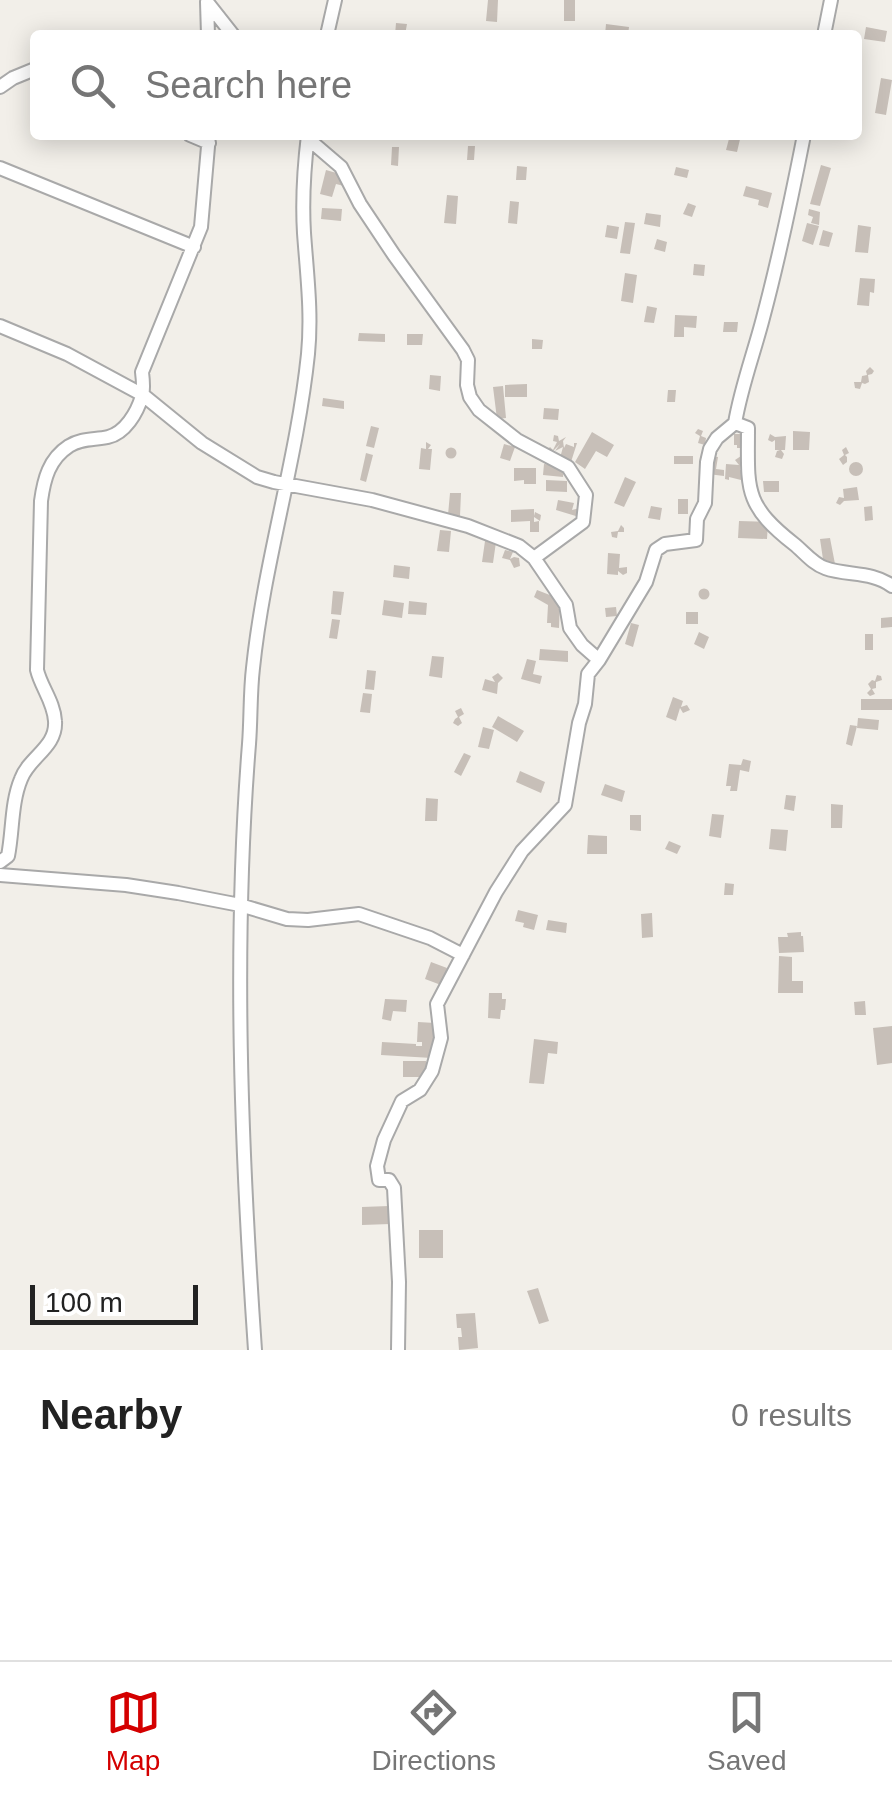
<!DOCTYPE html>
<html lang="en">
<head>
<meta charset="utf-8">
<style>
  body { margin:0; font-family:Arial,sans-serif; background:#f2f2f2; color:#222 }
  .scale { position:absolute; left:30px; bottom:25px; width:168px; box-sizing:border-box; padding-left:10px; border:5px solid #222; border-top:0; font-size:28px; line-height:35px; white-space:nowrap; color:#222; -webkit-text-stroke:8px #fff; paint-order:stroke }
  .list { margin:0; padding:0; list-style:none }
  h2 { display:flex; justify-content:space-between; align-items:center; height:130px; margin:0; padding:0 40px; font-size:42px }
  h2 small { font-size:32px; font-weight:400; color:#767676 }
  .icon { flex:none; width:55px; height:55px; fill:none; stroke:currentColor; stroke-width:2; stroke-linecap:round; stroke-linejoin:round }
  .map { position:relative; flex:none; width:892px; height:1350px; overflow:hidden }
  .search { position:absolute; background:#fff; box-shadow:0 5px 25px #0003; left:30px; right:30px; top:30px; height:110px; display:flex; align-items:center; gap:25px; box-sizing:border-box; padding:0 35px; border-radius:10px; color:#767676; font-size:38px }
  .sheet { height:310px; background:#fff }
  nav { display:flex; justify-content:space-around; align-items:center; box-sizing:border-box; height:140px; border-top:2px solid #e0e0e0; background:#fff; font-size:28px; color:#767676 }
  nav a { display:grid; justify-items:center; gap:5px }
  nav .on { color:#d40000 }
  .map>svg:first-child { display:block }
  .building { fill:#c7bfb8 }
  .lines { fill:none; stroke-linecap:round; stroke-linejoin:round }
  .street-casing { stroke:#a9a9a9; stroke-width:16 }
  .street { stroke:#fff; stroke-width:12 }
</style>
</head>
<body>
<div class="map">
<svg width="892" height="1350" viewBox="0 0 892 1350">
  <rect width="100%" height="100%" fill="#f2efe9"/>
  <path class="building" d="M488 0H498L497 22 486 21Z
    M564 0H575V21H564Z
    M396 23 407 24 405 35H395Z
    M606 24 629 27 628 35H605Z
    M866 27 887 31 885 42 864 39Z
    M881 78 892 80 886 115 875 113Z
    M730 135H741L737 152 726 150Z
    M468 146H475L474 160H467Z
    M392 147H399L398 166 391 165Z
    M821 165 831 168 820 206 810 204Z
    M517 166 527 167 526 180H516Z
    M676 167 689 170 687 178 674 175Z
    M326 170 347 176 344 186 336 184 332 197 320 194Z
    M746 186 772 193 768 208 758 205 759 200 743 196Z
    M447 195 458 196 456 224 444 223Z
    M510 201 519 202 517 224 508 223Z
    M688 203 696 206 692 217 683 214Z
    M322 208 342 209 341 221 321 219Z
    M809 209 820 212 819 225 811 223 813 217 808 215Z
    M646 213 661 215 660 227 644 224Z
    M625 222 635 223 630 254 620 253Z
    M807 223 819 226 813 245 802 241Z
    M607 225 619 227 617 239 605 237Z
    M858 225 871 227 868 253 855 252Z
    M823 230 833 233 829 247 819 245Z
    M657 239 667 242 665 252 654 249Z
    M694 264 705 265 704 276 693 275Z
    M625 273 637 275 633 303 621 301Z
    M860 278 875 279 874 293 870 292 869 306 857 305Z
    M647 306 657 308 654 323 644 322Z
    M675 315 697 316 696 328 684 327V337H674Z
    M724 322H738L737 332H723Z
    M359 333 385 334V342L358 341Z
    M407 334H423L422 345H407Z
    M532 339 543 340 542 349H532Z
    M870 367 874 371 872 374 868 375 869 382 865 384 862 383 860 389 855 388 854 382H861L862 376 867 375 866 371Z
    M430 375 441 376 440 391 429 389Z
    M527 384V397H505V385Z
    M503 386 506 418 497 419 493 387Z
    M668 390H676L675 402H667Z
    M323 398 344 401V409L322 406Z
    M544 408 559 409 558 420 543 419Z
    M371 426 379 428 374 448 366 446Z
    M698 429 703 431 701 436 706 438 705 445 698 443 700 436 695 433Z
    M793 431 810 432 809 450H793Z
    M592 432 614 445 607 457 596 451 585 469 575 462Z
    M734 434H747V448H737V445H734Z
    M770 434 775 437 786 436 785 450H781L784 454 782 459 775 457 777 451 780 450H775V440L772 442 768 440Z
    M554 435 558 436 559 441 566 437 563 441 564 448 566 444 574 447V443H577L571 462 560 458 563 447 555 451 560 444 551 453 547 450 550 447 553 450 557 442 553 441Z
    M426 442 431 445 428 449H432L430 470 419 469 421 448 426 449Z
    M504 444 515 447 510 461 500 458Z
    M846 447 849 453 845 455 847 457V462L843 465 839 459 844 455 842 450Z
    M445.5 453a5.5 5.5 0 1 1 11 0a5.5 5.5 0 1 1-11 0Z
    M366 453 373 455 366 482 360 480Z
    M674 456H693V464H674Z
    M710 456 718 457 716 469 724 470V476L708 474Z
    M741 456 743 463 740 466V470L746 471 745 481 729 477V480L725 479 726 464 739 465 735 460Z
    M849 469a7 7 0 1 1 14 0a7 7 0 1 1-14 0Z
    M544 464 564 466 563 477 543 475Z
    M514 468H536V484H524V480L514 481Z
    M625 477 636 482 624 507 614 503Z
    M546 480 567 481V492L546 491Z
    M763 481H779V492H764Z
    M857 487 859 500 844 501 840 505 836 503 839 497 844 498 843 489Z
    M450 493H461L460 516 448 515Z
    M678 499H688V514H678Z
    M558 500 574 503 572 510 580 508 579 517 556 510Z
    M651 506 662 508 660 520 648 518Z
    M872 506 873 520 865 521 864 507Z
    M534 509V516L535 512 541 515 540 521 534 517V522L539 521V532H530V521L511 522V510Z
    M739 521 768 522 767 539 738 538Z
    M621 525 624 528V532H618L617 538 612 537 611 532 618 531Z
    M440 530 451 531 449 552 437 551Z
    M830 538 835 564 824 566 820 539Z
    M485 541 496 542 493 563 482 562Z
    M505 550 513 552 510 559 514 557 519 558 520 566 514 568 510 560 502 558Z
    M608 553 620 554 619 568 627 567V573L623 575 618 571V575L607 574Z
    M394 565 410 567 409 579 393 577Z
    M698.5 594a5.5 5.5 0 1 1 11 0a5.5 5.5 0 1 1-11 0Z
    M537 590 560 599 559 628 551 627V623H547L548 605 534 597Z
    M333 591 344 592 341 615 331 614Z
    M384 600 404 603 402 618 382 615Z
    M409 601 427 603 426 615 408 614Z
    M616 607 617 616 606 617 605 608Z
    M686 612H698V624H686Z
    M892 617V627L881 628V618Z
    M332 619 340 620 337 639 329 638Z
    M631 623 639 625 633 647 625 644Z
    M699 632 709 637 704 649 694 644Z
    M865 634H873V650H865Z
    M540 649 568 651V662L539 660Z
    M432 656 444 657 442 678 429 676Z
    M527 659 536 661 533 674 542 676 540 684 521 679Z
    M367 670 376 671 374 690 365 689Z
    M498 673 503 678 498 683 497 694 482 690 485 679 495 682 492 677Z
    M877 675 881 676 882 680 876 682V688L872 689 875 694 870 696 867 693 871 689 868 684 872 680 875 681Z
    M363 693 372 694 370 713 360 712Z
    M673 697 683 701 681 707 687 705 690 710 683 713 680 708 676 721 666 717Z
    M861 699H892V710H861Z
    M461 708 464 714 459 717 462 723 458 726 453 723 455 719 458 717 455 711Z
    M498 716 524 731 517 742 492 727Z
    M858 718 879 720 878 730 857 728Z
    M850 725 857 726 852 746 846 744Z
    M483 727 494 730 489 749 478 747Z
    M464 753 471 756 461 776 454 772Z
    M743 759 751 761 749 772 740 770 737 791H730L731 786H726L729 764 741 765Z
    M520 771 545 782 541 793 516 782Z
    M605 784 625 791 622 802 601 795Z
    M786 795 796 796 794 811 784 809Z
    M426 798 438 799 437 821H425Z
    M831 804 843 805 842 828H831Z
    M712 814 724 815 721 838 709 836Z
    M630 815H641V831L630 830Z
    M771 829 788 830 786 851 769 849Z
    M588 835 607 836V854H587Z
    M669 841 681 846 677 854 665 849Z
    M725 883 734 884 733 895H724Z
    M518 910 538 915 534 930 523 927 524 923 515 921Z
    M652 913 653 937 642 938 641 914Z
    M548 920 567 923 566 933 546 930Z
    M801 932V936H803L804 952 779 953 778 937H788L787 933Z
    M779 956 792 957V981H803V993H778Z
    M431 962 447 968 441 985 425 979Z
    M489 993H502V999H506L505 1010H501L500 1019 488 1018Z
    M385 999 407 1000 406 1012 393 1011 391 1021 382 1019Z
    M865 1001 866 1015H855L854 1002Z
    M418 1022 435 1023 432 1058 381 1055 382 1042 416 1044V1046H422V1042H417Z
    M892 1026V1063L877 1065 873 1028Z
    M534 1039 558 1042 557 1054 548 1053 544 1084 529 1083Z
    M403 1061H426V1077H403Z
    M389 1206 390 1224 362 1225V1207Z
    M419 1230H443V1258H419Z
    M538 1288 549 1321 539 1324 527 1291Z
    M475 1313 478 1348 459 1350 458 1337H462L461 1328H457L456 1314Z"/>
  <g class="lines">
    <defs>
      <path id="street" d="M207 2 233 35
        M207 2 208 35
        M327 35 335 0
        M824 35 831 0
        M0 87 13 78 35 69
        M190 135 209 143
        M308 135 313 143 341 167 360 204 394 255 463 350 468 360 467 385 470 397 479 410 517 440 568 467 586 495 583 522 534 558
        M804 135C792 196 779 258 763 318 754 353 741 387 735 423L748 428C748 489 743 504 794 544 804 552 813 564 825 568 847 576 872 571 892 586
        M0 168 194 247
        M0 326 67 354 143 395 202 443 257 477 274 482 372 500 468 526 519 546 534 558 566 605 570 628 582 645 599 660
        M0 862 8 856C13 831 11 803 21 779 29 757 57 747 55 721 54 702 41 687 37 670L41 501C44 479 49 459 69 446 82 438 94 440 108 437 125 433 137 413 142 396 144 389 143 380 142 372L201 227 209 135
        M0 875 126 885 178 893 240 905 287 919 308 920 359 914 430 938 463 955
        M255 1350C241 1148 233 945 249 744 251 719 250 693 253 668 264 562 297 460 308 354 312 313 307 275 304 233 302 200 304 168 308 135
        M398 1350 399 1282 394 1188 389 1180H379L377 1166 384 1140 402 1101 420 1090 432 1071 441 1038 437 1004 496 892 522 851 565 805 579 723 585 704 588 674 599 660 646 582 656 550 665 544 696 540 697 519 705 503 707 462 710 449 717 438 735 423"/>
    </defs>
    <use href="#street" class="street-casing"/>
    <use href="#street" class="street"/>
  </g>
</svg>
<div class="scale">100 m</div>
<div class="search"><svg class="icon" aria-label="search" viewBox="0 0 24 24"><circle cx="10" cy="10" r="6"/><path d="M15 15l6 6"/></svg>Search here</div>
</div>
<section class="sheet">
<h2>Nearby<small>0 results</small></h2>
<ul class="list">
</ul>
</section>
<nav>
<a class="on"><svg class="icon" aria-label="map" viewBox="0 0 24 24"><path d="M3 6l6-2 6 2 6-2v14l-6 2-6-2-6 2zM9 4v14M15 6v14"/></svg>Map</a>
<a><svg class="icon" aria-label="directions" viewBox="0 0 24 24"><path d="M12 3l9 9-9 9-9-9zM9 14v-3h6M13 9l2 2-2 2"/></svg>Directions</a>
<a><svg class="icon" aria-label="saved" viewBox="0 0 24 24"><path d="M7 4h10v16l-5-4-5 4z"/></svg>Saved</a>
</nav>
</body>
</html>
